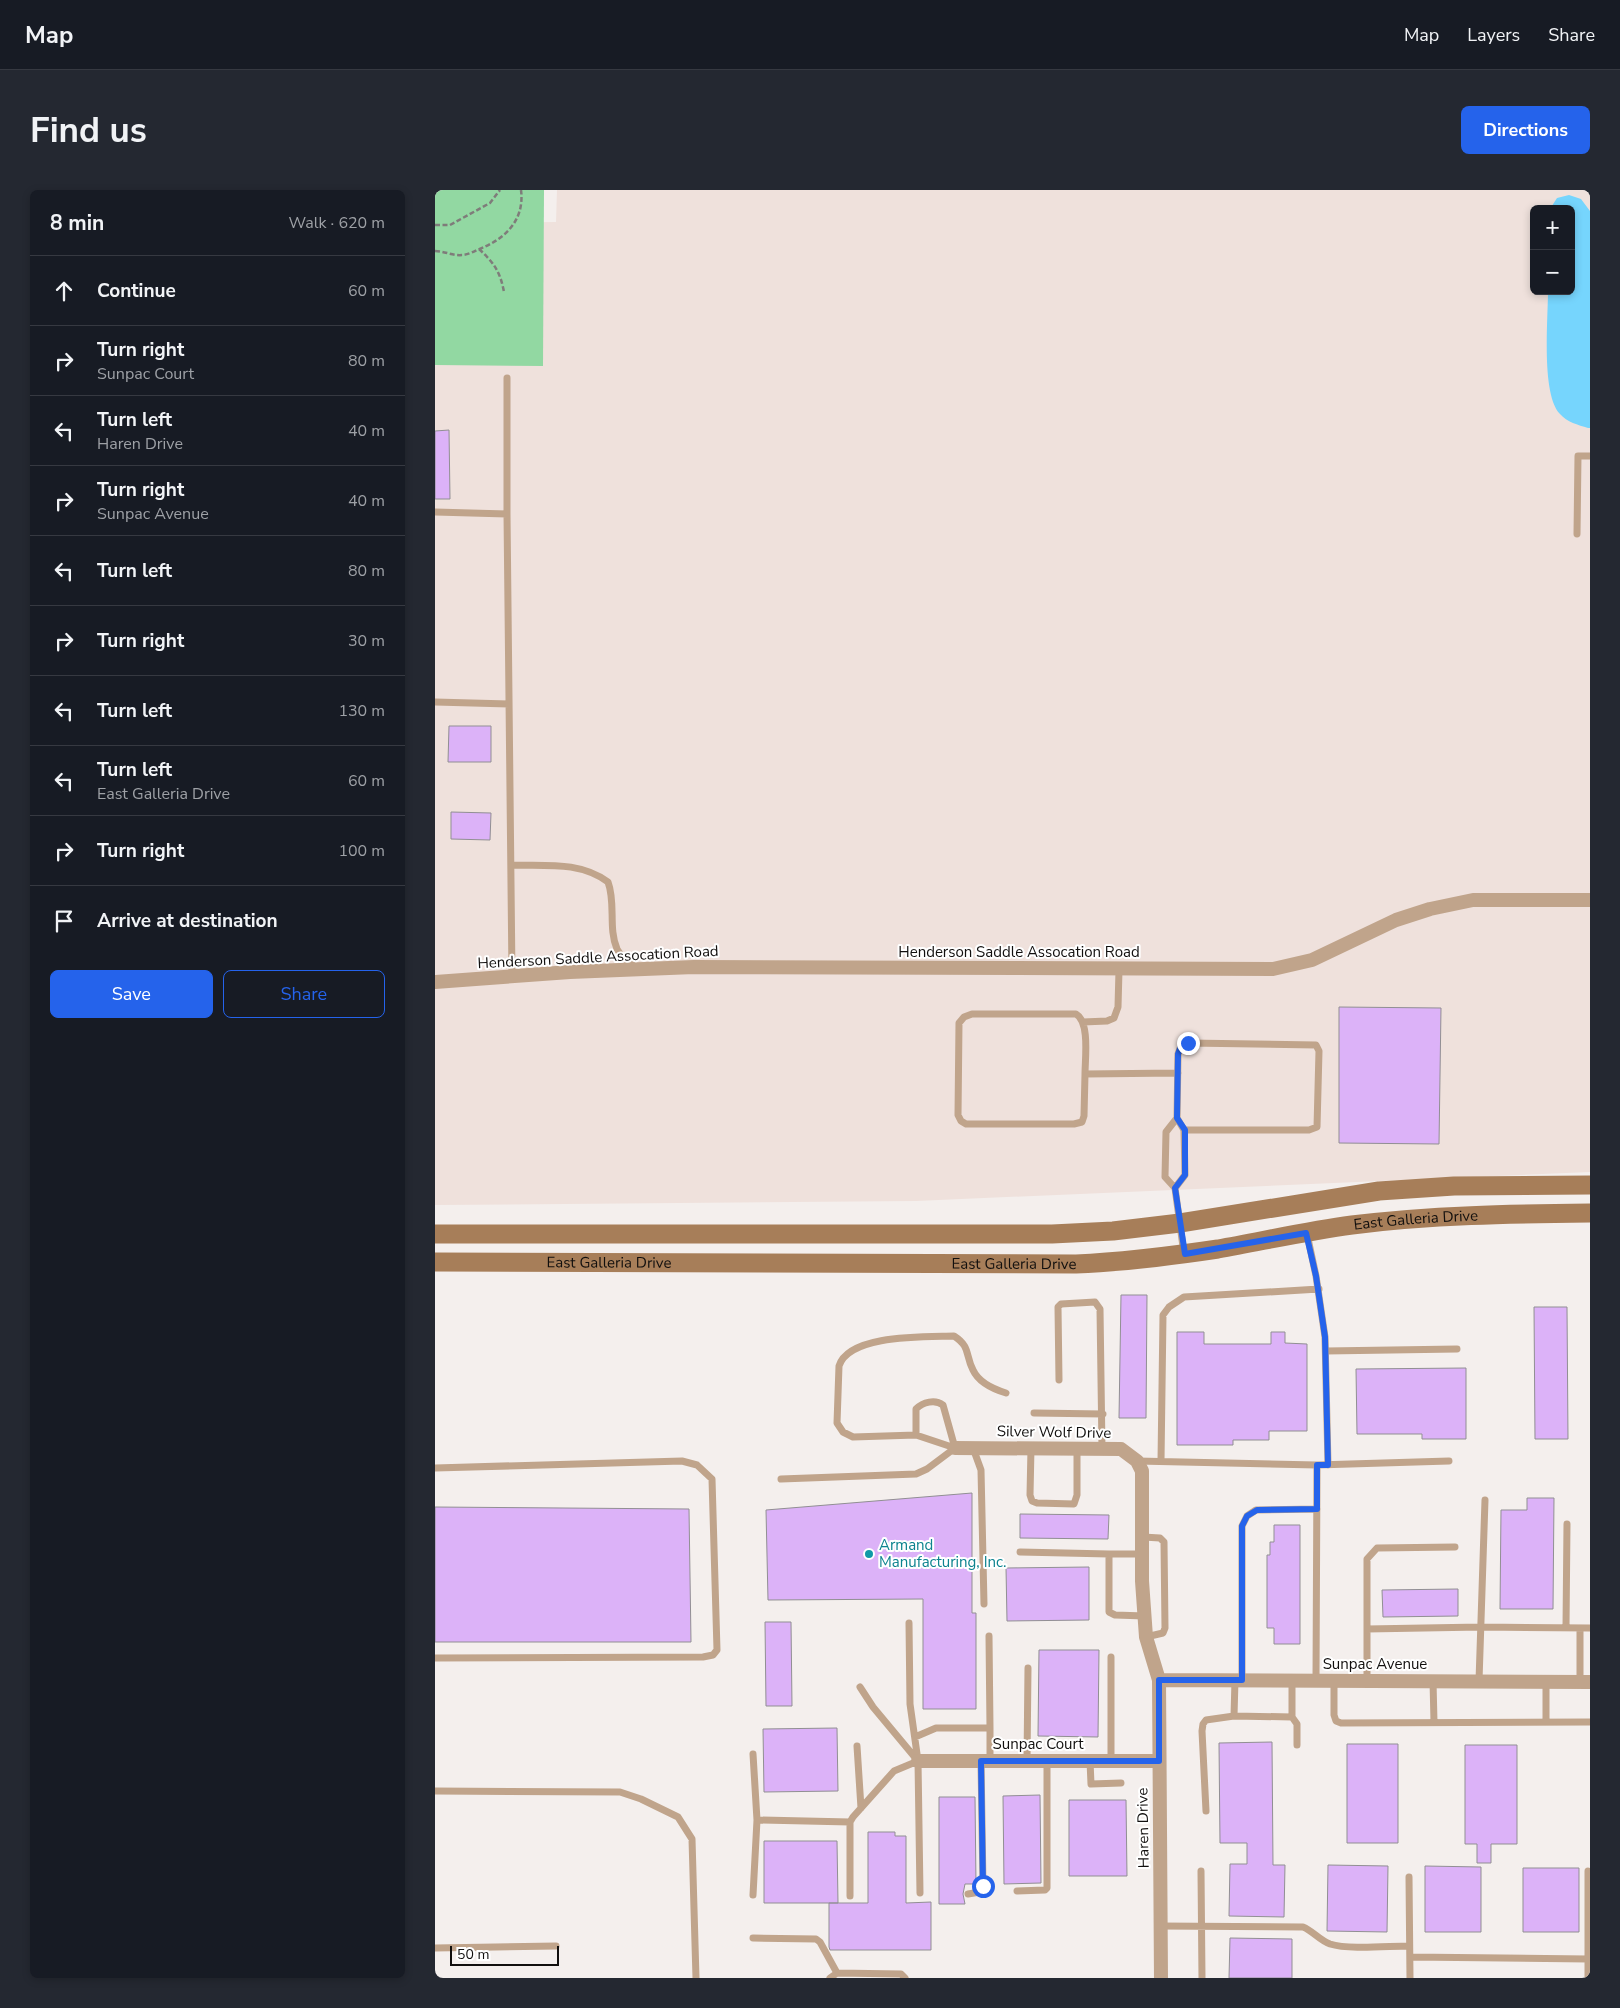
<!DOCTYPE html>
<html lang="en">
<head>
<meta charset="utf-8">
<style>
  body { margin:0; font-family:"Nunito Sans",sans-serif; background:#242831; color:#f1f3f6 }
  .controls { position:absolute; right:15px; top:15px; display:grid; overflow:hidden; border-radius:8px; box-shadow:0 2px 8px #0003 }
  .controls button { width:45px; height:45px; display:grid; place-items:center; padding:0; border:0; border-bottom:1px solid #363941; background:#171b24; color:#f1f3f6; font:25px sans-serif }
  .scale { position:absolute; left:15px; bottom:12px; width:109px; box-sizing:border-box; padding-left:5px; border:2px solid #110f0e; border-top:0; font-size:14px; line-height:18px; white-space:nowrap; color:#110f0e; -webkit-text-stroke:4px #fff; paint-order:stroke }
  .stop { position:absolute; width:15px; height:15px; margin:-11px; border:4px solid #2563eb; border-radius:50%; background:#fff }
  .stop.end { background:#2563eb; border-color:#fff; box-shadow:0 1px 5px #0008 }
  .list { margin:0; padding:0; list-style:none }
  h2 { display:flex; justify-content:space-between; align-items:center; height:65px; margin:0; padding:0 20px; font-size:21px }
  h2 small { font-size:16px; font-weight:400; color:#9ea1a6 }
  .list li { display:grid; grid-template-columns:32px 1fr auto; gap:15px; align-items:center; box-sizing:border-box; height:70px; padding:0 20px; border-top:1px solid #363941 }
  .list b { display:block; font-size:19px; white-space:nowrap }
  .list p { margin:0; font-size:16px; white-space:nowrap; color:#9ea1a6 }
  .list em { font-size:16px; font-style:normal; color:#9ea1a6 }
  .actions { display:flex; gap:10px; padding:15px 20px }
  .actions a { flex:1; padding:11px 0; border:1px solid #2563eb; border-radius:8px; text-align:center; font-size:18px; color:#2563eb }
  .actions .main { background:#2563eb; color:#fff }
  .icon { flex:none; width:28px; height:28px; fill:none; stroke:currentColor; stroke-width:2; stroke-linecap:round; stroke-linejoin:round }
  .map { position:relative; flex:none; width:1155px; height:1788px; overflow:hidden; border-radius:8px }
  header { display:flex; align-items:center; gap:30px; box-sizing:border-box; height:70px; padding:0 25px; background:#171b24; border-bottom:1px solid #363941 }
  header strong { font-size:24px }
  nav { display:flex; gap:28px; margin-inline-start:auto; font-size:18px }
  .intro { display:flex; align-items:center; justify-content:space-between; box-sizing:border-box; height:120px; padding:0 30px }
  h1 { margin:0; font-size:35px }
  .button { padding:12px 22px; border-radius:8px; background:#2563eb; color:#fff; font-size:18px; font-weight:700 }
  main { display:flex; gap:30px; padding:0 30px }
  aside { flex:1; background:#171b24; border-radius:8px; box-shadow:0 2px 8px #0003 }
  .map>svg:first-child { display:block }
  .built { fill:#efe1dc; fill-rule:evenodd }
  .green { fill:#92d8a2 }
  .water { fill:#76d5fd }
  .building { fill:#dcb2f8; stroke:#918f93 }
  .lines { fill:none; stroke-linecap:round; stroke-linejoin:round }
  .path { stroke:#7f7c7a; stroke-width:2.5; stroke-dasharray:5 2.5; stroke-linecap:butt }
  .service { stroke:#c0a48b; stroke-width:7 }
  .minor { stroke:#c0a48b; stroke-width:14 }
  .secondary { stroke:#a77e59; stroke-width:19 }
  .route { stroke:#2563eb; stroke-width:6 }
  .culture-dot { fill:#0f9aa8; stroke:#fff; stroke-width:2 }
  .labels { text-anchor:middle; stroke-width:4; stroke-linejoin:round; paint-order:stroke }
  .street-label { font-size:15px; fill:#110f0e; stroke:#fff }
  .culture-label { font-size:15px; fill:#0d838f; stroke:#fff; text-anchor:start }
</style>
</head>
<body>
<header>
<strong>Map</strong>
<nav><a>Map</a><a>Layers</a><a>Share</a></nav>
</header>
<div class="intro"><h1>Find us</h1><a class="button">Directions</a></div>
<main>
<aside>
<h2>8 min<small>Walk · 620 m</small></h2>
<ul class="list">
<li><svg class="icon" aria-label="ahead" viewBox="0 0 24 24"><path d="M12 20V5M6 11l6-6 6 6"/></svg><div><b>Continue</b></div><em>60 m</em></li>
<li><svg class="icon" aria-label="right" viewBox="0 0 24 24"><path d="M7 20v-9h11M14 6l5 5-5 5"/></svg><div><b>Turn right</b><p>Sunpac Court</p></div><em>80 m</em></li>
<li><svg class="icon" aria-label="left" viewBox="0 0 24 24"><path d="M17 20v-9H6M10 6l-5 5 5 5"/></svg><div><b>Turn left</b><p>Haren Drive</p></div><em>40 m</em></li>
<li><svg class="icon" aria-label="right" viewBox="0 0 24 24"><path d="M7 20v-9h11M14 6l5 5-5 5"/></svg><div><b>Turn right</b><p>Sunpac Avenue</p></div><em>40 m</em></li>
<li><svg class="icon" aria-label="left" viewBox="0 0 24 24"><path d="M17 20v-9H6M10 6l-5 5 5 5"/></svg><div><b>Turn left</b></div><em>80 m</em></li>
<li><svg class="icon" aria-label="right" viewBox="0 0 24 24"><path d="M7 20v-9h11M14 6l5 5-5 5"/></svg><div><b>Turn right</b></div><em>30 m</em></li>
<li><svg class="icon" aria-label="left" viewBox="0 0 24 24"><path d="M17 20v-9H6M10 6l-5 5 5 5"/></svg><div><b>Turn left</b></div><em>130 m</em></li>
<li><svg class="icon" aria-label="left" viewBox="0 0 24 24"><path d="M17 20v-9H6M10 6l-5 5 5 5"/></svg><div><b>Turn left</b><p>East Galleria Drive</p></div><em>60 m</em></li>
<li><svg class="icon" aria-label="right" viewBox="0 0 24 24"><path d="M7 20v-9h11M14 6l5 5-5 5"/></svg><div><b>Turn right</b></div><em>100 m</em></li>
<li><svg class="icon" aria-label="arrive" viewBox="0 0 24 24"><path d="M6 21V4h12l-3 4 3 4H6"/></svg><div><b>Arrive at destination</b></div></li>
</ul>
<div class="actions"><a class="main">Save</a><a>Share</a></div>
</aside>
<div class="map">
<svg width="1155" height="1788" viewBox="0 0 1155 1788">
  <rect width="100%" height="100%" fill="#f4efed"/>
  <path class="built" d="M122 0H1155V982L481 1011 0 1015V33L121 32ZM1099 19H1136V101H1099Z"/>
  <path class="green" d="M0 0H109L108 176 0 175Z"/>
  <path class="water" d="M1134 5 1146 9 1155 21V238H1153C1143 235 1132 232 1125 224 1106 204 1113 130 1113 101H1136V19H1115L1122 8Z"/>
  <path class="building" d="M14 240 15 309H0V241Z
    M14 536H56V572H13Z
    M16 622 56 623 55 650 16 649Z
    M904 817 1006 818 1004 954 904 953Z
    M686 1105H712L711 1228H684Z
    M1099 1117H1132L1133 1249H1100Z
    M742 1142H769V1154H836V1142H850V1153L872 1154V1241H834V1250H798V1255H742Z
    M1031 1178V1249H987V1244H922L921 1179Z
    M537 1303V1423H541V1519H488V1409L333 1410 331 1320Z
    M1092 1308H1119L1118 1419H1065L1066 1320H1092Z
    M0 1317 254 1319 256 1452H0Z
    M585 1324 674 1325 673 1349 585 1348Z
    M839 1335H865V1454H839V1438H832V1365H835V1352H839Z
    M654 1377V1430L572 1431 571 1378Z
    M1023 1399V1426L948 1427 947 1400Z
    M330 1432H356L357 1516H331Z
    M604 1460H664L663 1547 603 1546Z
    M402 1538 403 1601 329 1602 328 1539Z
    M837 1552 838 1675H850L849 1727 794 1726 795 1674H812V1653H785L784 1553Z
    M912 1554H963V1653H912Z
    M1030 1555H1082V1654H1056V1673H1042V1654H1030Z
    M605 1605 606 1693 569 1694 568 1606Z
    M504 1607H540L541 1694H530L528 1704 530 1714H504Z
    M634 1610H691L692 1686H634Z
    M433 1642H460V1646H471V1713L496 1712V1760H395L394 1757V1713H433Z
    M329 1651H402L403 1713H329Z
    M893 1675 953 1676 952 1742 892 1741Z
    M990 1676 1046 1677V1742H990Z
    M1088 1678H1144V1742H1088Z
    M795 1748 857 1749V1788H794Z"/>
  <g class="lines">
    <path class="path" d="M0 35H15L55 13 65 0
      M44 59C59 73 65 81 69 102
      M0 61C9 61 18 66 27 65 32 65 38 62 42 60 69 50 90 31 86 0"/>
    <path class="service" d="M72 188V324L77 786
      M0 322 72 324
      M1142 344 1143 266H1155
      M0 512 74 514
      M76 675C110 676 145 671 173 692 181 713 173 738 182 759 186 767 195 773 202 778
      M648 832 672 831 679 828 683 817 684 780
      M650 884 649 926 647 932 639 934H531L526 931 523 925 524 833 529 827 537 824H641C655 832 650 869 650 884L743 883
      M742 928 731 942 730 987 740 998 749 1064
      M740 998 750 985 749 940 742 928 743 864 746 856 753 853 881 855 884 861 882 937 874 940H749
      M872 1044 881 1086 890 1147 893 1275
      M891 1161 1022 1159
      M624 1190 623 1117 626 1114 660 1112 665 1119 667 1259
      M599 1223 668 1224
      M481 1245V1219C488 1212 500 1209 508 1215L520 1258
      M520 1258 481 1245 418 1247 408 1242 402 1233 404 1176C414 1144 490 1147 519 1146 536 1157 530 1165 538 1180 544 1193 558 1199 571 1203
      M538 1258 546 1280 549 1414
      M596 1258 595 1305 597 1311 602 1313 639 1314 642 1305V1259
      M702 1271 882 1275 1014 1271
      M726 1271 728 1125 734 1117 749 1107 884 1099
      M0 1278 247 1271 262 1275 277 1289 282 1460 278 1465 268 1467 0 1468
      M346 1289 481 1284 492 1279 520 1258
      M708 1347 725 1348 729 1352 730 1438 728 1443 711 1447
      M585 1362 674 1364V1422L680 1425 710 1426
      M674 1364H708
      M1131 1437 1132 1334
      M932 1439V1369L942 1358 1020 1357
      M554 1446 555 1538
      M807 1490V1336L812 1326 821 1320 882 1319
      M857 1490V1527
      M881 1490 882 1275
      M899 1491V1525L901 1531 906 1533 1155 1532
      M932 1491V1439L1046 1437 1155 1438
      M998 1491 999 1532
      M1044 1491 1050 1310
      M1111 1492V1532
      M1145 1492V1438
      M425 1497 438 1517 483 1571 475 1514 474 1433
      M799 1526 800 1490
      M480 1547 501 1538H555V1571
      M422 1556 426 1618
      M592 1571 593 1478
      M655 1571 656 1594 686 1593
      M676 1571V1467
      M0 1601 185 1602 206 1609 243 1627 257 1649 261 1788
      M771 1621 767 1541 768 1534 771 1530 799 1526 857 1527 862 1534V1555
      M322 1630 415 1632
      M766 1681 767 1788
      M1153 1681V1788
      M974 1687 975 1788
      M582 1701 610 1700 612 1698V1571
      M533 1704 545 1702 548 1696 546 1571
      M318 1705 322 1630 318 1564
      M415 1706V1632L418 1627 459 1581 483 1571 485 1703
      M725 1736 868 1737C878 1741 884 1750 895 1754 914 1760 953 1756 974 1756
      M318 1748 381 1749 385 1752 402 1783
      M0 1758 121 1756
      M975 1767 1153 1769
      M395 1788 402 1783 466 1784 470 1788"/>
    <path class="minor" d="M0 792 135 782 259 777 838 779 877 770 961 730 995 719 1038 710H1155
      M520 1258 686 1259 702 1271 707 1281V1391L711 1447 724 1490 726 1788
      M724 1490 1155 1492
      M483 1571H723"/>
    <g class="secondary">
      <path d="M0 1044H617L678 1041 745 1033 944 1001 1019 996 1155 995"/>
      <path id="s1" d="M0 1072 641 1074C688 1072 736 1066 783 1059 828 1051 872 1041 917 1035 997 1025 1075 1024 1155 1023"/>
    </g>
  </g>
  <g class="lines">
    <path class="route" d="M548 1696 546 1571H724V1490H807V1336L812 1326 822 1320 882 1319V1275H893L890 1147 881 1086 871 1043 750 1064 740 998 750 985V940L742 928 743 864 746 856 753 853"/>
  </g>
  <circle class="culture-dot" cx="434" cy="1364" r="5"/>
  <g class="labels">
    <g class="street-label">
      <text x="584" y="767">Henderson Saddle Assocation Road</text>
      <text transform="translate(163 767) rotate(-3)" y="5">Henderson Saddle Assocation Road</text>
      <text dy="5" stroke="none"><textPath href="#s1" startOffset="984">East Galleria Drive</textPath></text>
      <text dy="5" stroke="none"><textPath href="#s1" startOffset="174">East Galleria Drive</textPath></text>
      <text dy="5" stroke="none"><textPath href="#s1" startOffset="579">East Galleria Drive</textPath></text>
      <text transform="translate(619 1242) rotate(1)" y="5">Silver Wolf Drive</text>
      <text x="940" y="1479">Sunpac Avenue</text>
      <text x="603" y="1559">Sunpac Court</text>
      <text transform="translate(708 1638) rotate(-91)" y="5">Haren Drive</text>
    </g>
    <g class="culture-label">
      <text x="444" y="1360">Armand<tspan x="444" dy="17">Manufacturing, Inc.</tspan></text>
    </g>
  </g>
</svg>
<div class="controls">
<button>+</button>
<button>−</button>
</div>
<div class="scale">50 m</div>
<div class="stop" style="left:548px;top:1696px"></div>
<div class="stop end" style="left:753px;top:853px"></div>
</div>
</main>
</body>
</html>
